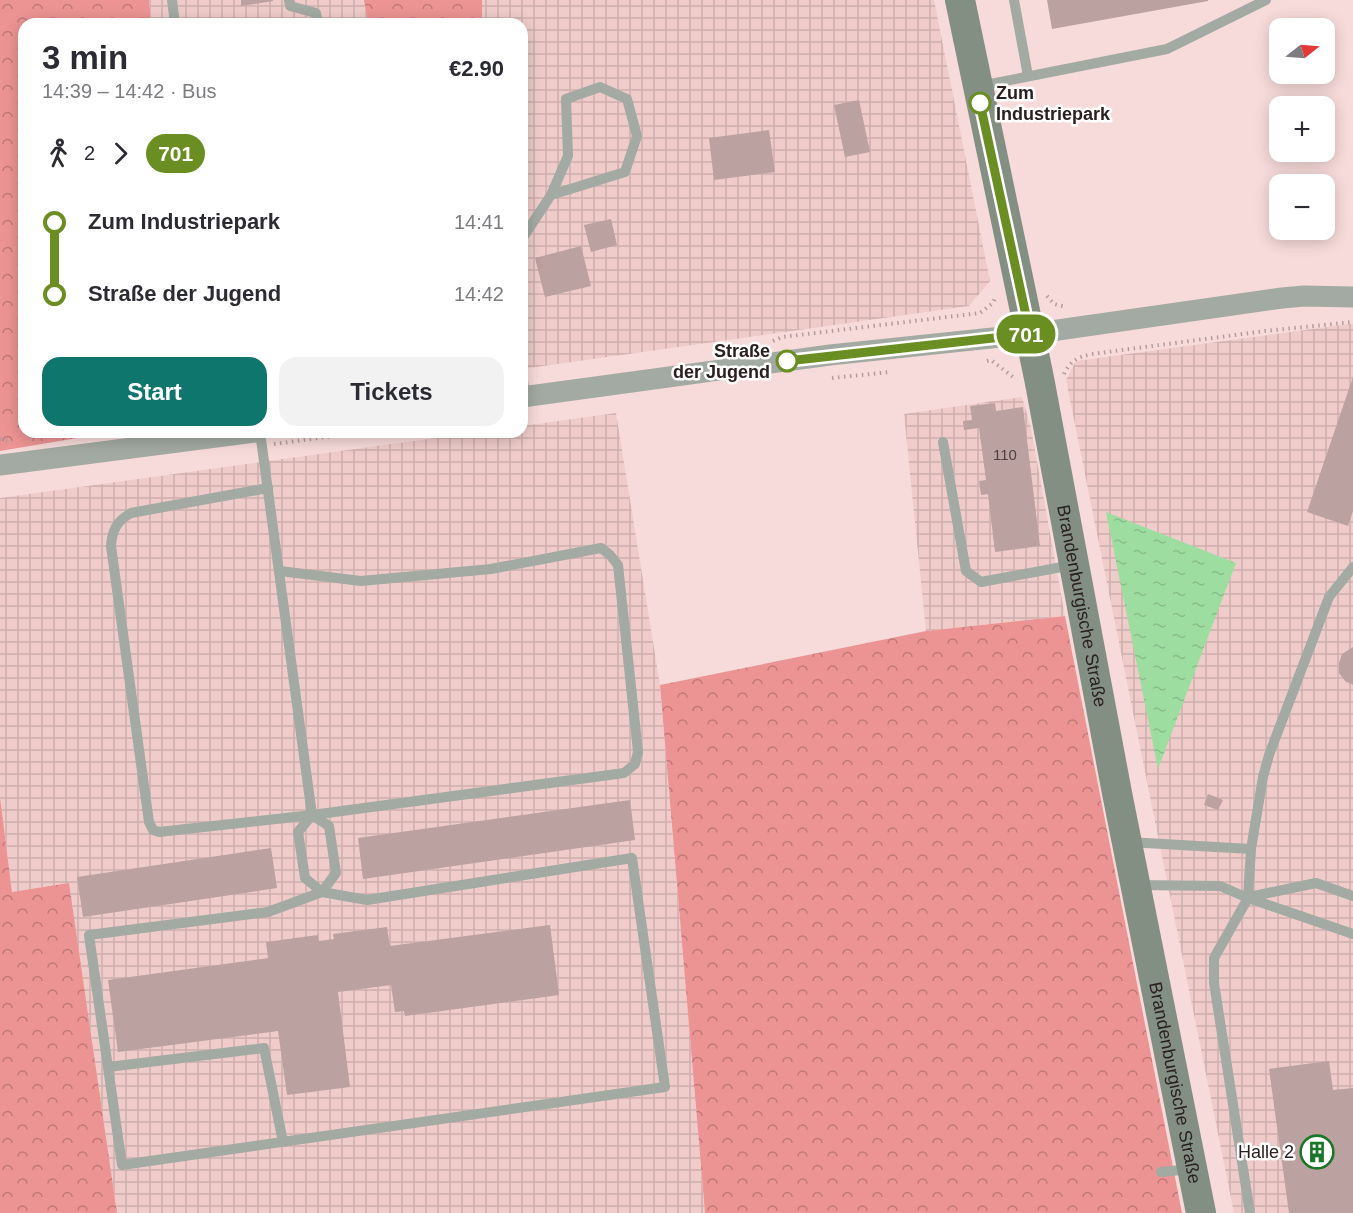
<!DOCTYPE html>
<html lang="en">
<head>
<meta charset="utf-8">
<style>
	body { margin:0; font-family:Arial,sans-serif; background:#f2f2f3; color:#2b2b33; height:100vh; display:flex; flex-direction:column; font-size:22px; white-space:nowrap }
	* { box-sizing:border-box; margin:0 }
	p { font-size:20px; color:#7c7c81 }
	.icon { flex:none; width:33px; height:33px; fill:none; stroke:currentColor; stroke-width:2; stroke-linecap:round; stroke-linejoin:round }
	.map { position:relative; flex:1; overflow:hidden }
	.sheet { position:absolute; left:18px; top:18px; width:510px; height:420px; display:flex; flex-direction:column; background:#fff; border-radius:18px; box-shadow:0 3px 15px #0003 }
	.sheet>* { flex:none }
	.badge { padding:0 12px; border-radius:20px; font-size:21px; line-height:39px }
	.needle { width:39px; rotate:73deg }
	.buttons { position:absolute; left:1269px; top:18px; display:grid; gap:12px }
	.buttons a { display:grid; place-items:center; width:66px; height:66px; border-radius:12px; background:#fff; box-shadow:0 3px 15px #0003; font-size:30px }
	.map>.badge { position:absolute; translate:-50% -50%; box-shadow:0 0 0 3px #fff }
	.legs { display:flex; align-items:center; gap:9px; height:66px; padding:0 24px; font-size:20px }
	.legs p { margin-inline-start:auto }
	.headline { display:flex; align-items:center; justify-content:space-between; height:102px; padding:0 24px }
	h1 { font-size:33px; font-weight:700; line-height:45px }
	.cta { display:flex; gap:12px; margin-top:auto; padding:12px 24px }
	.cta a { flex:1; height:69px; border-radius:18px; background:#0f766e; color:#fff; font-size:24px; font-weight:700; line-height:69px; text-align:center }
	.cta a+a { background:#f2f2f3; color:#2b2b33 }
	ul { padding:0 24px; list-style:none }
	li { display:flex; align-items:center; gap:21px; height:72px; font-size:22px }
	li i { display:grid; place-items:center; width:9px; height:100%; margin:0 8px; background:currentColor }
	li i::after { content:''; width:15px; height:15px; margin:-8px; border:4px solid; border-radius:50%; background:#fff }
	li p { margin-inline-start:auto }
	li:first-child i { background:linear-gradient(#0000 50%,currentColor 0) }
	li:last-child i { background:linear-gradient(currentColor 50%,#0000 0) }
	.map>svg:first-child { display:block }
</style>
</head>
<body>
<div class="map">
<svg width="1353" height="1213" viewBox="0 0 1353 1213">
	<defs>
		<pattern id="industrial-grid" width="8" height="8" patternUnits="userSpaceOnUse" patternTransform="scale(1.5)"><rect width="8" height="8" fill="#efccca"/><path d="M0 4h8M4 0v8" fill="none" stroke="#cdafad"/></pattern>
		<pattern id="forest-crowns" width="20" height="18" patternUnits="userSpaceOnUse" patternTransform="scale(1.5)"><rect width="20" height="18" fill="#ec9493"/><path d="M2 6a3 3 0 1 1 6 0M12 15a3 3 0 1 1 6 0" fill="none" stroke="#bf7877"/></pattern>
		<pattern id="water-ripples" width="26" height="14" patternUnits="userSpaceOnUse" patternTransform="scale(1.5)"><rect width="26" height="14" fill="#9edda0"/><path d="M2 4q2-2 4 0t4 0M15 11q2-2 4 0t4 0" fill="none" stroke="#88bd89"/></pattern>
	</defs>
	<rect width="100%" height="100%" fill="#f7dbda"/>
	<g fill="url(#industrial-grid)">
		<path d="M149,0H364L368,24H119L151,20Z"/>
		<path d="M482,0H934L990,281L969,306L522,369V24H482Z"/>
		<path d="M1349,324H1353V1213H1234L1066,380L1076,361Z"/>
		<path d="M1022,397L1031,428L1065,616L926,631L904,414Z"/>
		<path d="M616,413L660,685L705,1213H117L69,884L12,892L0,797V498L479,432H522V426Z"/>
	</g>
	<g fill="url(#forest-crowns)">
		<path d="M0,0H149L151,20L119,24H24V432H113L0,451Z"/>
		<path d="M364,0H482V24H368Z"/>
		<path d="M1065,616L1182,1213H705L660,685L926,631Z"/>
		<path d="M0,797L12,892L69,883L117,1213H0Z"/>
	</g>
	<path fill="url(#water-ripples)" d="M1106,512L1236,563L1158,769Z"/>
	<g fill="#bba1a0">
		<path d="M241,0H273V1L241,6Z"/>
		<path d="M1047,0H1208V1L1052,29Z"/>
		<path d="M859,100L870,152L845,157L834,105Z"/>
		<path d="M769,130L775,172L714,180L709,138Z"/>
		<path d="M611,219L617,245L591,252L584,225Z"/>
		<path d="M581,246L591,286L545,297L535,258Z"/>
		<path d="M1353,377V511L1348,526L1307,512Z"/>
		<path d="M995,403L996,411L1023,407L1040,546L995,552L988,494L981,495L979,481L986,480L979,428L964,430L963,421L972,420L970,406Z"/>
		<path d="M1353,647V685L1345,681L1339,673V663L1342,654Z"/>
		<path d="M1208,794L1223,800L1218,810L1204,805Z"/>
		<path d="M630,800L635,840L363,879L358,838Z"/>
		<path d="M271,848L277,888L83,917L77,877Z"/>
		<path d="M550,925L559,995L405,1016L404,1011L395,1012L391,985L338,992L350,1087L287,1095L278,1031L118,1052L108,980L268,958L266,942L318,935L319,941L334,939L333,934L387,927L390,946Z"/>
		<path d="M1329,1061L1333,1090L1353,1088V1213H1289L1269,1069Z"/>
	</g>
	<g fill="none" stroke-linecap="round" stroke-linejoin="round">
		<g stroke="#b39d9c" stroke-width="4" stroke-dasharray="1.5 4.5" stroke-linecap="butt">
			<path d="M1047,296L1054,304L1066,307"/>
			<path d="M773,341L782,337L980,313L993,303L996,296"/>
			<path d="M987,361L991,360L1013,377"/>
			<path d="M1064,374C1070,361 1078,357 1092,354L1265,331L1353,322"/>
			<path d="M832,378L890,372"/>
			<path d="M0,439L12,442"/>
			<path d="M274,444L363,432"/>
		</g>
		<g stroke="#a3aaa3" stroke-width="10">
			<path d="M172,0L175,24"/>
			<path d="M289,0L290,6L316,13L318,24"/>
			<path d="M1014,0L1028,76"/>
			<path d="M980,86L1167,49L1266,0"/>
			<path d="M522,239L551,195L568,156L566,99L600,87L627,99L637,136L625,172L551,195"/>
			<path d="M522,373L525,396"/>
			<path d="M260,432L312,815L298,832L305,878L322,892L336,873L329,826L312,815"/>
			<path d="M943,442L966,571L981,582L1073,565"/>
			<path d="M268,488L131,513C117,521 112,530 111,546L149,822L153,830L159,832L312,815L624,773L635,764L638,752L618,565L610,555L601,548L491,569L361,581L280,571"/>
			<path d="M1128,842L1251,849"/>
			<path d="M632,858L665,1087L122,1165L89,935L268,912L322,892L367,900Z"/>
			<path d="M1137,885L1220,886L1248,898L1353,934"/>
			<path d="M1249,897L1316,883L1353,896"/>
			<path d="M108,1067L264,1048L283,1142"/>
			<path d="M1161,1172L1191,1169"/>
			<path d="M1250,1213L1214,983V958L1248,898L1251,849L1263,777L1269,755L1329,597L1353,567"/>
		</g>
		<g stroke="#a3aaa3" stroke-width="21">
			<path d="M522,397L830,355L1030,334L1282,298L1304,296L1353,297"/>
			<path d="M0,465L256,432"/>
		</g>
		<path stroke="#838f83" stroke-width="30" id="s1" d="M960,0L1039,378L1117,793L1201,1213"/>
	</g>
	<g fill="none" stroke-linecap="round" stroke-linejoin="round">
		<g stroke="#fff" stroke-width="14">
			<path id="line-1" d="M787,361L1030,334L980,103"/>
		</g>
		<use href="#line-1" stroke="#6b8e23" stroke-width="9"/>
	</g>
	<defs>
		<g id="building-ring" transform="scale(1.725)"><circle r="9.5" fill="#fff" stroke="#197727" stroke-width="1.5"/><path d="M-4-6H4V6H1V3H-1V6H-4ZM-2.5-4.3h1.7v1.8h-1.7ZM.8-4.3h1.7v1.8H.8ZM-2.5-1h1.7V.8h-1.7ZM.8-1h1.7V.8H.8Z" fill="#197727"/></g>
	</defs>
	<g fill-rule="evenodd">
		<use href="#building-ring" x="1317" y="1152"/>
	</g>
	<g fill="#fff" stroke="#6b8e23" stroke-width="3">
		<circle cx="980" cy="103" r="10"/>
		<circle cx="787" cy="361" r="10"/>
	</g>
	<g text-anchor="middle" stroke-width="5" stroke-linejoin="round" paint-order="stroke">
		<g font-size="15" fill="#4e403f">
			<text x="1005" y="460">110</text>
		</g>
		<g font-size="18" font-weight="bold" fill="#2a201f" stroke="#fff" text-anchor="start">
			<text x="996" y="99">Zum<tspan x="996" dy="21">Industriepark</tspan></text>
			<text x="770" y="357" text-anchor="end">Straße<tspan x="770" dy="21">der Jugend</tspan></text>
		</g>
		<g font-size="18" fill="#2a201f" stroke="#fff">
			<text dy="6" stroke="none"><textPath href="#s1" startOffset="618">Brandenburgische Straße</textPath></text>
			<text dy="6" stroke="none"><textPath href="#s1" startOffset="1104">Brandenburgische Straße</textPath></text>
		</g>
		<g font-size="18" fill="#2a201f" stroke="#fff" text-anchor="end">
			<text x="1294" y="1158">Halle 2</text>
		</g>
	</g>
</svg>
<div class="buttons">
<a><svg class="needle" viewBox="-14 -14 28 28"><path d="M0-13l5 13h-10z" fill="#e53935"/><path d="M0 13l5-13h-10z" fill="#7c7c81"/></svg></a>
<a>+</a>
<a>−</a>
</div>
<b class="badge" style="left:1026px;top:334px;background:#6b8e23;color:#fff">701</b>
<section class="sheet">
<div class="headline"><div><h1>3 min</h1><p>14:39 – 14:42 · Bus</p></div><b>€2.90</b></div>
<div class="legs"><svg class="icon" aria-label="walk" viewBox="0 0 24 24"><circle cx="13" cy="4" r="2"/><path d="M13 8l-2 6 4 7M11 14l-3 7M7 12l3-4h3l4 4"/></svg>2<svg class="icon" aria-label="forward" viewBox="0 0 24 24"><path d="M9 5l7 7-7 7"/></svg><b class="badge" style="background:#6b8e23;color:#fff">701</b></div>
<ul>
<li><i style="color:#6b8e23"></i><b>Zum Industriepark</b><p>14:41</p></li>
<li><i style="color:#6b8e23"></i><b>Straße der Jugend</b><p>14:42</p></li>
</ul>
<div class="cta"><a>Start</a><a>Tickets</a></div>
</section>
</div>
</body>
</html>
